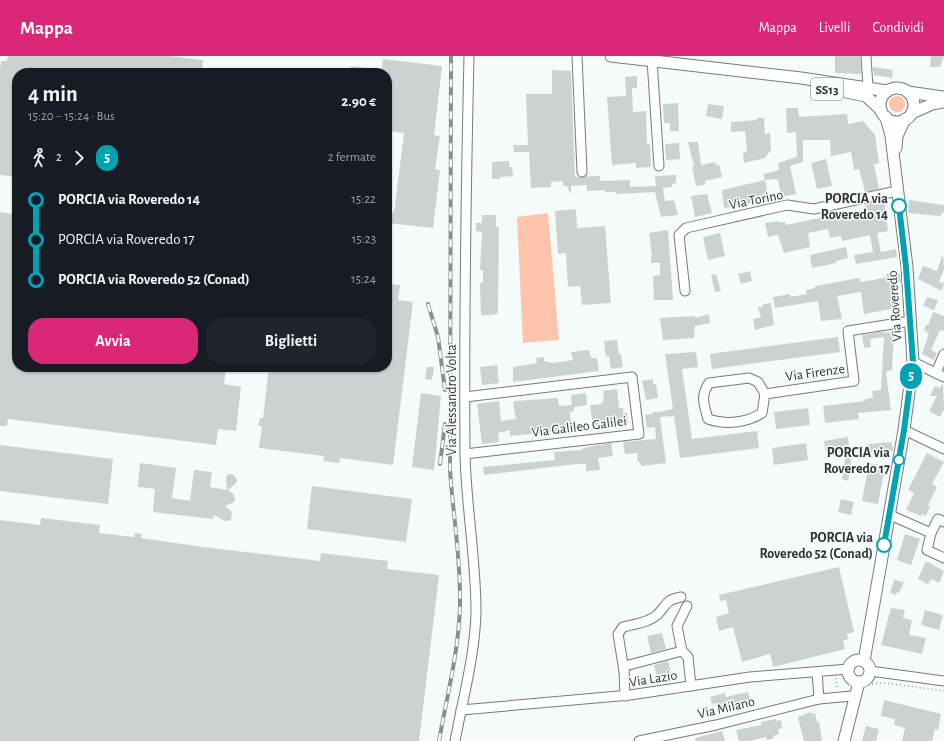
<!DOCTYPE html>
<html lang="it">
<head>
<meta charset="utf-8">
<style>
	body { margin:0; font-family:"Alegreya Sans",sans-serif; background:#20242c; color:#f1f3f6; height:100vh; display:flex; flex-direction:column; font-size:15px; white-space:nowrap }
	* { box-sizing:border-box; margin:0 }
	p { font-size:13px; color:#9ea1a6 }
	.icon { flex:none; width:22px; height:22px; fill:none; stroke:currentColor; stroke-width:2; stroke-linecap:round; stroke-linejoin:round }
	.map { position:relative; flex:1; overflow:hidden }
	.side { position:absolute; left:12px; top:12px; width:380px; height:304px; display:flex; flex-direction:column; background:#171b24; border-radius:16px; box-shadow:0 1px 3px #0004 }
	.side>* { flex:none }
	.badge { padding:0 8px; border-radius:13px; font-size:14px; line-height:26px }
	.map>.badge { position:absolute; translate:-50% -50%; box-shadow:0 0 0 2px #fff }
	.legs { display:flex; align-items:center; gap:6px; height:44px; padding:0 16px; font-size:13px }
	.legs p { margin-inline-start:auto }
	.head { display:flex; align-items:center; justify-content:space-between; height:68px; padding:0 16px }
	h1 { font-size:22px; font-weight:700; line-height:30px }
	.action { display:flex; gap:8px; margin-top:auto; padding:8px 16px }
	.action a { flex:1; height:46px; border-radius:16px; background:#db2777; color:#fff; font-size:16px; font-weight:700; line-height:46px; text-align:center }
	.action a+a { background:#20242c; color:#f1f3f6 }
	ul { padding:0 16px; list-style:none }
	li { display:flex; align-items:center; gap:14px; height:40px; font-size:15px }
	li i { display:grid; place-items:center; width:6px; height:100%; margin:0 5px; background:currentColor }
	li i::after { content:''; width:10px; height:10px; margin:-5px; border:3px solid; border-radius:50%; background:#171b24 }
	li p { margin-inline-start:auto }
	li:first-child i { background:linear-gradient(#0000 50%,currentColor 0) }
	li:last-child i { background:linear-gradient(currentColor 50%,#0000 0) }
	header { display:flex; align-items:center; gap:24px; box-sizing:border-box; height:56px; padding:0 20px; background:#db2777; color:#fff }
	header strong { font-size:19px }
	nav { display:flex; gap:22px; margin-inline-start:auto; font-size:14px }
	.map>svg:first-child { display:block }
</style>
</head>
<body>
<header>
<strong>Mappa</strong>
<nav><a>Mappa</a><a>Livelli</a><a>Condividi</a></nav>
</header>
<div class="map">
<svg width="944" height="685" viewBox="0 0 944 685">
	<rect width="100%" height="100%" fill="#f5fafb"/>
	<g fill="#fec4ab">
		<circle cx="897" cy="48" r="8"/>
		<path d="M548,157L559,284L523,287L517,161Z"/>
	</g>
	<g fill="#ccd2d2">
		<path d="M8,0H169L203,4L202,17H17V121L0,119V14L1,5H7Z"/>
		<path d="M835,0H860L861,18L835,17Z"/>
		<path d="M931,0H944L940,11H930Z"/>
		<path d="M383,3L442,10L434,79L440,80L435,113L440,114L433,172L387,167V156L394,157L404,77L387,75V17H381Z"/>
		<path d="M351,10L379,13V17H350Z"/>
		<path d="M873,11L893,14L892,22L874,19Z"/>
		<path d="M552,14L571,15L575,121L600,120V125L630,124V131L656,130L655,120L676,119V127L672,128V131L663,132L665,145L674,144L678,159L661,161L655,136L616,138V136H605V134L587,135V129L571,130V139L567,130H563V125L551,126V131L531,132L529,96H514L513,89H528L526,38H552Z"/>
		<path d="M637,20V32H632L633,56L646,55L647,88H650L651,111L636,112V107L612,109L607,41L626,40L625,21Z"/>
		<path d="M678,47L679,75H670V67H664L663,48Z"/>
		<path d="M708,48L724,50L722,63L706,60Z"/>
		<path d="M786,52H798L799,61L847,58L848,68L863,65L875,79L879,107L874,108L879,133L865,136L859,113L854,114L851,96L831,100L830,84H803V106L790,110L796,138L781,141L778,123L765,124L763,118L779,114L778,107L797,101L796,76L787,77Z"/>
		<path d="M757,62H764L765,78L770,77L771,94L765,102L744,107L743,97L747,96L745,75L731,76V66L757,64Z"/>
		<path d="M688,86H698L701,109L715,106L716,109L719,108L722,121L705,125V129L696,130L692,111H694Z"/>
		<path d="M679,87L680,103L666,104L665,88Z"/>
		<path d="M826,103L832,130L817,133L811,107Z"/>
		<path d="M509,105V111H512L513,120L500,121V123H492V106Z"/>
		<path d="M765,124L769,144L724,152L722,134Z"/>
		<path d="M707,138L712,157L695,161L691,140Z"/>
		<path d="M884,144L888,175L877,177L881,196L896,193L897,201L856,208L854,199L873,196L870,179L842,185L841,180L830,182L828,173L808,177L810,191L784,197L778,179L768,181L765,167L778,165V166H785L786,169L847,156L848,164L868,161L865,148Z"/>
		<path d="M909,144L944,149V155L940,160L908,157Z"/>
		<path d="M576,153L577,172L605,170L611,247L582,249L580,230L568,231L566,197L558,198L555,155Z"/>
		<path d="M0,156L17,159V311H226L224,328L241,331L236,375L218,373L216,389L8,363L7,370H0Z"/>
		<path d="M482,159H496V171H499L498,257L493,259H481L480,227H483V214H480L482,176L476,175V167H482Z"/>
		<path d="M668,174L673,244H654L653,220L660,219V207H651V200H652L649,177Z"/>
		<path d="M720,177L725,200L708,204L703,181Z"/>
		<path d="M846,191L848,202L836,205V207L812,212L810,199Z"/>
		<path d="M943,198L944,213L939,226L944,227L942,235L918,223L923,210L937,215Z"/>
		<path d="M750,215L752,225L741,228L738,218Z"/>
		<path d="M895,216L896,219L900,218L901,226L892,228L896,252L864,258L861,236L837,240L842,263L821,265L818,245L775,252L773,241L790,238V241L807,238L806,234L815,232V230L859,222L860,226L874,224L887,221L886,218Z"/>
		<path d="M716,218L721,235L715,236L711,219Z"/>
		<path d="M387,228L400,229L398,244L413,246L393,409L340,402L339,407L323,405L324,400L259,392L262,370H258L260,362H263L269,311H387Z"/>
		<path d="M927,241L938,244L934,254L923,250Z"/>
		<path d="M771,247L774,269L755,274L753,263L761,261L758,251H763V248Z"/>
		<path d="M933,256L944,260V275L940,274L931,294L937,297L934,304L922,298L929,277L924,274L926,269H928Z"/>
		<path d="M709,258L710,267L695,270L694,282L663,284L660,262L695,260V262Z"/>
		<path d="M880,276L894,277L892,314L886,316L891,354L858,357L859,363L825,367L823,350L865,345V343L873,342L872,335L881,334L884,281L870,283L871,291L864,292L862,279Z"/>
		<path d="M838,281L840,296L712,313L710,298Z"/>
		<path d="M617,284L619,298H621L623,311L611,313L609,300L606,301L604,285Z"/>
		<path d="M589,294L591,302H597L599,315L513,326V311L537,307L536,302L544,301V305L552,307L573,304L571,296Z"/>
		<path d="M696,296L698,311L682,313L692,383L757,375L759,392L680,402L674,360L660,361L666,407L641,410L640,406H638L637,397L625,398L623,386L656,383L655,371L647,372L645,359L653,358L652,356H659L673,353L665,298Z"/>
		<path d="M497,309L499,327L482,329L480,311Z"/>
		<path d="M427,311H434L432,324L425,323Z"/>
		<path d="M653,323V328H656L658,342L646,344L642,325Z"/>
		<path d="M943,327L944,353L940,361L929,355L937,340H930L935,330L940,332Z"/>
		<path d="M617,333L619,352H623V357H627L628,367L593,370L590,349L602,348L601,346L604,345L603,335Z"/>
		<path d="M421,337L441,340L434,414L412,411Z"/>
		<path d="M586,337L587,349L574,351V355L570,356L572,374L510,380V374L498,377L499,386L482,388L477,348L499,345L501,365L516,363L513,347L515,345L558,342L559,350L572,349L571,339Z"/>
		<path d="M808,352L810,369L776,373L774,356Z"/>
		<path d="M848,381L851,408L848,425L842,423L846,398L840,399L839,395L826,397L824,385Z"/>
		<path d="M892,386L893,395L869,396V388Z"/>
		<path d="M611,387L613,400L598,402L600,414L586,415V408H576L484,419L483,411L555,404L554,396L583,394V392Z"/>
		<path d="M806,387L808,404L774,409L772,392Z"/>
		<path d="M0,389L113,403L108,448L0,435Z"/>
		<path d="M927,397L944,406L932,428L937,431L928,449L930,450L926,460L922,458L921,460L906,454L914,437L908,434Z"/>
		<path d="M140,407L176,412L172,442L190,445L194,414L212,416L210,431L227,434L226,420L229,418L234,419L237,424L236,427L228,434L234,439L235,443L234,446L225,450L232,456L231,464L225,465L214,459L213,463L153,456L155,433L138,431Z"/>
		<path d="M869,407L885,410L878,448L862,445Z"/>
		<path d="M312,430L412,443L406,486L307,473Z"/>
		<path d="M841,443L854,446L851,459L838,456Z"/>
		<path d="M41,462L100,469L99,477L134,481L135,477L142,478L141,482L203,491L320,505L321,497L388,505L387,513L439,519L419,685H0V464L40,469Z"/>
		<path d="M905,478L920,483L911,509L897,504Z"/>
		<path d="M926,505L944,515L939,527L931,523L929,527L927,528L918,523Z"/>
		<path d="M839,511L854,576L847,578L848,583L843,585L845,593L773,611L770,598L742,606L733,571L719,575L716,561L729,557L726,544L720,545L719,539Z"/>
		<path d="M894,524L904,526L899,537L897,536L896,539L890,537Z"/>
		<path d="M891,552L905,554L903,562L912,564L909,579L926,582L922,598L881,589Z"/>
		<path d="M925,554L943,559L939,574L921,569Z"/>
		<path d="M662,577L666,593L651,597L647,580Z"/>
		<path d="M668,605L671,618L657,621L654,609Z"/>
		<path d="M748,636L751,649L737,652L736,649L718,655L716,647L712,648L710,641L725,637L726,641Z"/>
		<path d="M884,644L941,658L938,674L935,673L932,685H902L905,672L894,669L895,663L881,660Z"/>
		<path d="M811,656V658L815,657L817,666L819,665L822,685H804L803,682L798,661Z"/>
		<path d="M776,663V665L781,664L782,672L778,673L779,678L773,680L774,682L767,684L766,681L749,685H739L736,674L761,669V666Z"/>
		<path d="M866,670L879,673L876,685H862Z"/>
		<path d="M722,675L725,685H696L695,682Z"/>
	</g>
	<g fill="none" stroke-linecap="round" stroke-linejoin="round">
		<g stroke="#757a7b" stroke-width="11">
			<g id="minor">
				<path d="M577,0L582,116"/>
				<path d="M866,0L868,32"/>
				<path d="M652,4L659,110"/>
				<path d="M685,235L679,179L686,172L787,149L814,153L897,135"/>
				<path d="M913,306L944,321"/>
				<path d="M936,317L944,298"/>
				<path d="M765,338L762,357C747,367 725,369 708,363C704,349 700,340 709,327L749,322L758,326L765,338L854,325L848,275L911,265"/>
				<path d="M465,341L632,321L639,378L465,398"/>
				<path d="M904,374L944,393"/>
				<path d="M890,459L931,477"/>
				<path d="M944,466L938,463L931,477L927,494L944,502"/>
				<path d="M682,595L677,570L687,550"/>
				<path d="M624,615L618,578L623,571C633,568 648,567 657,559C667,549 665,544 681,541"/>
				<path d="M870,615L944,625"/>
				<path d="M817,616L819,643L852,640"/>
				<path d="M625,640L624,615L625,610L682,595L688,601L691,630"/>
				<path d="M461,654L630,639L750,621L849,613"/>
				<path d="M455,685C463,642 475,599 476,556C476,502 466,450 465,397C464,265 466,132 469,0"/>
				<path d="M639,685L716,669L819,643"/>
			</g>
		</g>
		<g stroke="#757a7b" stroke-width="13">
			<g id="major">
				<path d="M611,0L801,22L887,35"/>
				<circle cx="897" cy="49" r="17"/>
				<path d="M846,36L866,40L881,54"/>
				<path d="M908,36L944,41"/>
				<path d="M912,57L932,48L944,46"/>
				<path d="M896,92L897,80L905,63"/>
				<circle cx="859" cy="615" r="11"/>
				<path d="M864,605L904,374L913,306L907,211L891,80L886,61"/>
				<path d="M844,685L859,626"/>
			</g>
		</g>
		<g stroke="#959999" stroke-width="1.5" stroke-dasharray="1 3" stroke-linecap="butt">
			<path d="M891,26L905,27"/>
			<path d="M836,622L837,632"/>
			<path d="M868,628L886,627L944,635"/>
		</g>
		<use href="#minor" stroke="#fff" stroke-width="9"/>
		<use href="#major" stroke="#fff" stroke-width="11"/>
		<g stroke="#8a8e8e" stroke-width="4">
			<g id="rail">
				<path d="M428,248L438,281L445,334"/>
				<path d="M440,408L445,368"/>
				<path d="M439,685C447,640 459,594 460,549C461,503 453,459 450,414L451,0"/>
			</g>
		</g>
		<use href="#rail" stroke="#f5fafb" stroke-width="2.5" stroke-dasharray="8" stroke-linecap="butt"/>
	</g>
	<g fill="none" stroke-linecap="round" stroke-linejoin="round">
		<g stroke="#fff" stroke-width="9">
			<path id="line-1" d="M884,489L904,374L913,306L906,211L899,150"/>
		</g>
		<use href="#line-1" stroke="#00a3b4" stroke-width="6"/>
	</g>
	<g fill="#fff" stroke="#00a3b4" stroke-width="2">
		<circle cx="899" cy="150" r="7"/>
		<circle cx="899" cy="404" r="5"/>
		<circle cx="884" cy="489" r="7"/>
	</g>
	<g text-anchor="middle" stroke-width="3" stroke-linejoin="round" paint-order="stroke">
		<rect fill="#f5fafb" stroke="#6d7070" stroke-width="1" x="811" y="22" width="32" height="22" rx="3"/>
		<g font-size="13" font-weight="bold" fill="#333535">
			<text x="827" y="38">SS13</text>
		</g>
		<g font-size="14" font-weight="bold" fill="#333535" stroke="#f5fafb" text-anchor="end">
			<text x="888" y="147">PORCIA via<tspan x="888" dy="16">Roveredo 14</tspan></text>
			<text x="890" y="401">PORCIA via<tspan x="890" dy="16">Roveredo 17</tspan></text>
			<text x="873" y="486">PORCIA via<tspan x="873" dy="16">Roveredo 52 (Conad)</tspan></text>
		</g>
		<g font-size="14" fill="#333535" stroke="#f5fafb">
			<text transform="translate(756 143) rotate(-11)" y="5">Via Torino</text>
			<text transform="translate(894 250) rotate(-94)" y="5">Via Roveredo</text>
			<text transform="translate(815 316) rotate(-8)" y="5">Via Firenze</text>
			<text transform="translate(451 344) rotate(-90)" y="5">Via Alessandro Volta</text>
			<text transform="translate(579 370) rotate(-7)" y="5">Via Galileo Galilei</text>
			<text transform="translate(653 622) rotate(-9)" y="5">Via Lazio</text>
			<text transform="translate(726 651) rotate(-13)" y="5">Via Milano</text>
		</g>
	</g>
</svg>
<b class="badge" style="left:911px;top:320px;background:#00a3b4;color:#fff">5</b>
<section class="side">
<div class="head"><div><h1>4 min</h1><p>15:20 – 15:24 · Bus</p></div><b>2.90 €</b></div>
<div class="legs"><svg class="icon" aria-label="walk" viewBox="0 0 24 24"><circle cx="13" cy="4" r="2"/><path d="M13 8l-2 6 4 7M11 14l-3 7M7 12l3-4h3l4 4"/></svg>2<svg class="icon" aria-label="forward" viewBox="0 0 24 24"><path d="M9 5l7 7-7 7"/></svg><b class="badge" style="background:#00a3b4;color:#fff">5</b><p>2 fermate</p></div>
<ul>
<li><i style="color:#00a3b4"></i><b>PORCIA via Roveredo 14</b><p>15:22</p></li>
<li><i style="color:#00a3b4"></i><span>PORCIA via Roveredo 17</span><p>15:23</p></li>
<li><i style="color:#00a3b4"></i><b>PORCIA via Roveredo 52 (Conad)</b><p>15:24</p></li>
</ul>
<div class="action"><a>Avvia</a><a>Biglietti</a></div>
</section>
</div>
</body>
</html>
